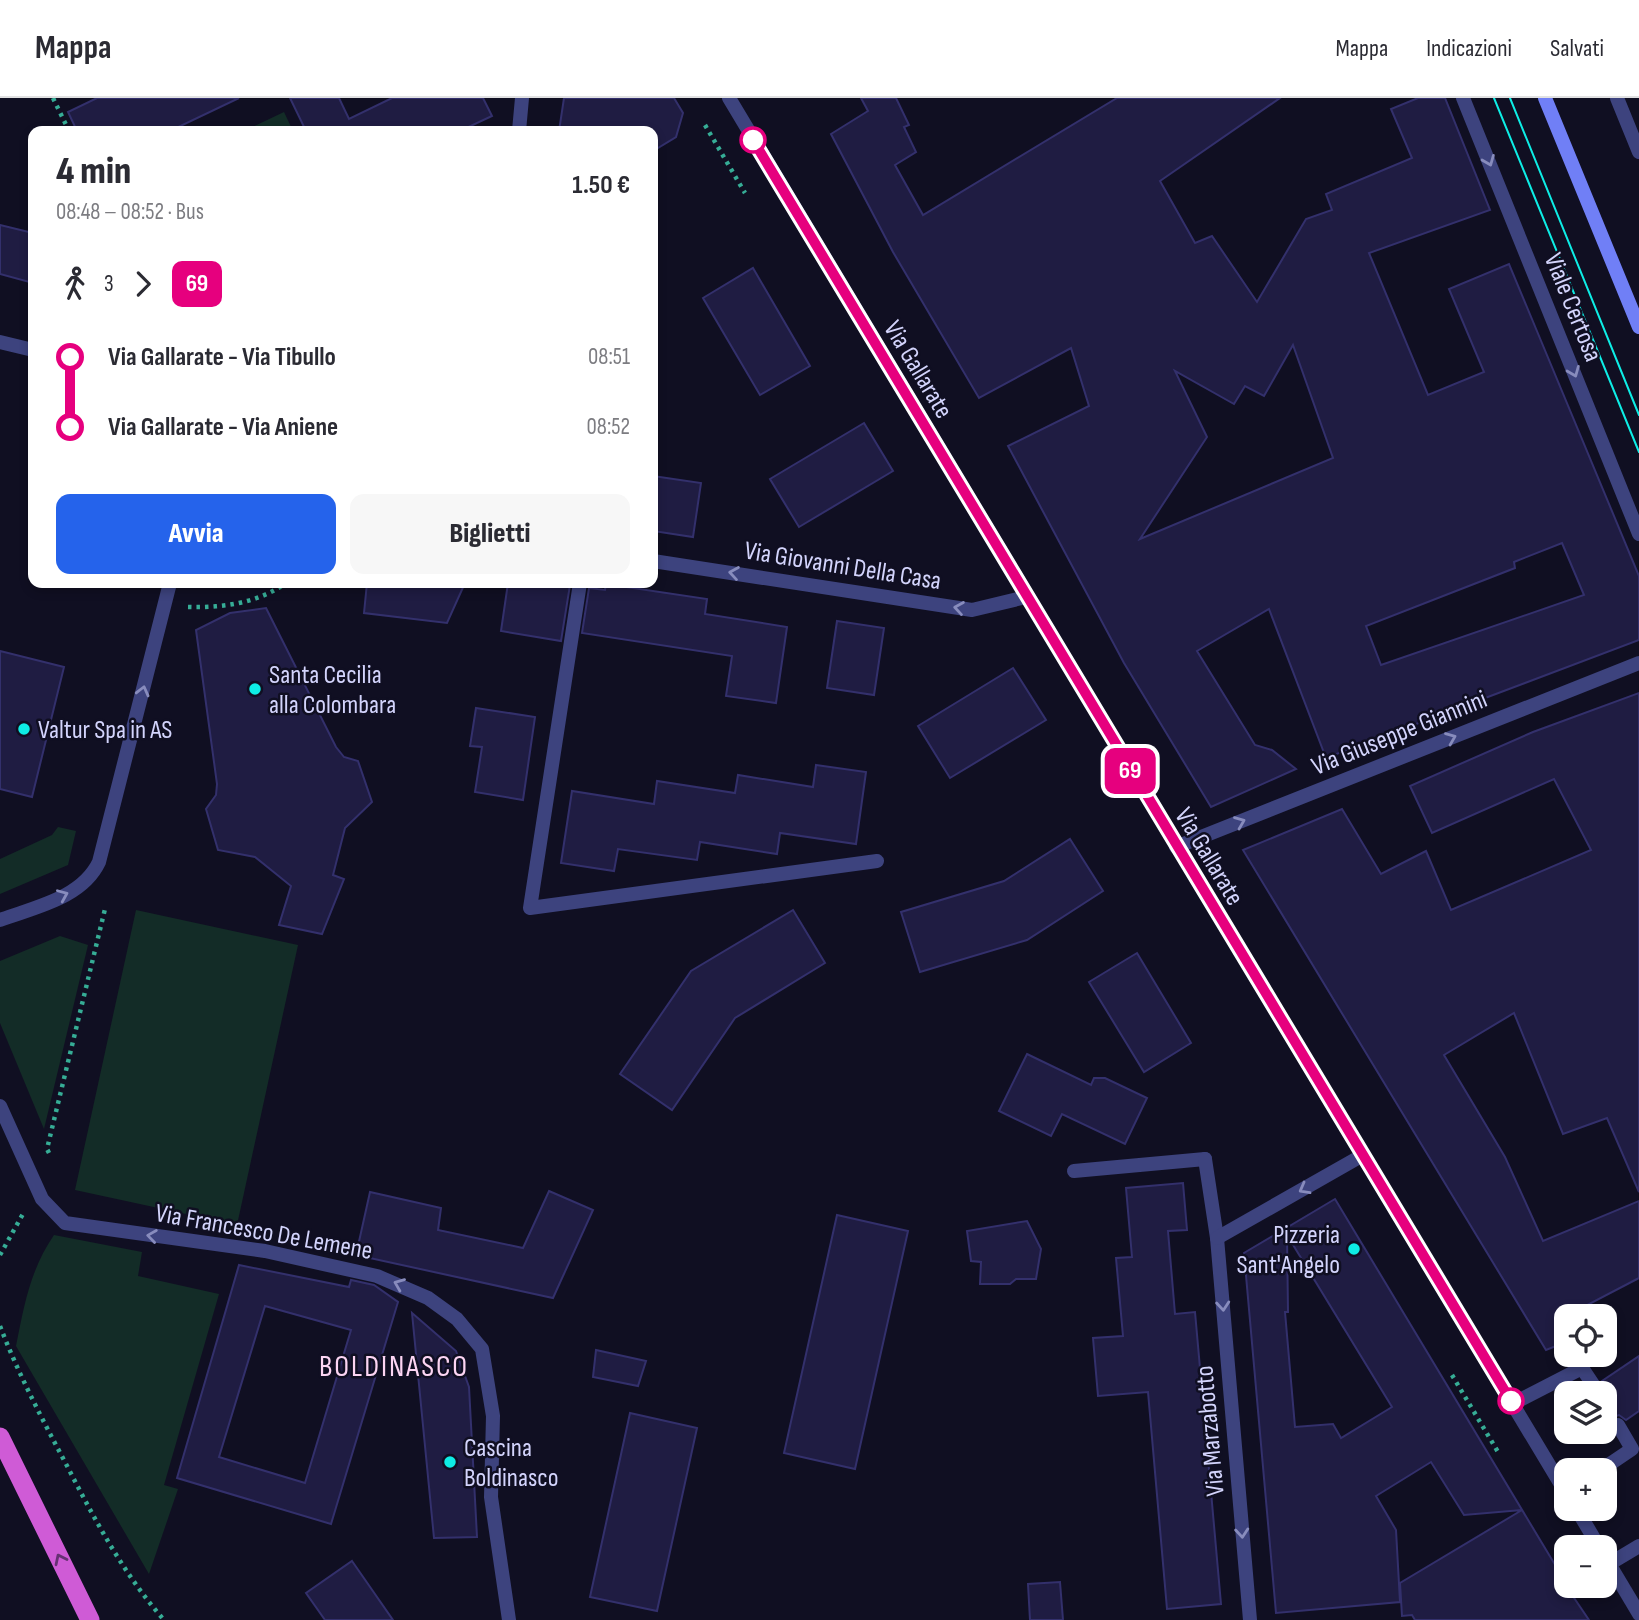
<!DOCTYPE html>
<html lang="it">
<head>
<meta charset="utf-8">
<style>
	body { margin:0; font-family:"Sofia Sans Condensed",sans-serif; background:#f7f7f7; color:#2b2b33; height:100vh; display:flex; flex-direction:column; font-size:26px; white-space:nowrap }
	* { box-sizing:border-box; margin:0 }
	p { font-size:23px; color:#7c7c81 }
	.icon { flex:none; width:38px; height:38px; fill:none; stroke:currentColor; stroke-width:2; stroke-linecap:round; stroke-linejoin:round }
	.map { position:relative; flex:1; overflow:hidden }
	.side { position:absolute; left:28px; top:28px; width:630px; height:462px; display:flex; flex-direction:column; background:#fff; border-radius:14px; box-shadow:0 4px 10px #0003 }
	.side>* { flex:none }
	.badge { padding:0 14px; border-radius:10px; font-size:24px; line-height:46px }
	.tools { position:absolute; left:1554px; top:1206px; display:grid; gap:14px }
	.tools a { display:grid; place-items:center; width:63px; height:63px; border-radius:14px; background:#fff; box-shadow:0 4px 10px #0003; font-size:35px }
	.map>.badge { position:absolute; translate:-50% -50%; box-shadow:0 0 0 4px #fff }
	.legs { display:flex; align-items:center; gap:10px; height:77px; padding:0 28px; font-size:23px }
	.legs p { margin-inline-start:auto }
	.summary { display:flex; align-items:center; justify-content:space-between; height:119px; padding:0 28px }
	h1 { font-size:38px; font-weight:800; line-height:52px }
	.action { display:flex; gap:14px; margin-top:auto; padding:14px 28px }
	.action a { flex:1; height:80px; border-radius:14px; background:#2563eb; color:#fff; font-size:28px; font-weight:800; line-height:80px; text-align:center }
	.action a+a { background:#f7f7f7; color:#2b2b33 }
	ul { padding:0 28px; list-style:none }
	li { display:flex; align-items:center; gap:24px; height:70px; font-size:26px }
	li i { display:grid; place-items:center; width:10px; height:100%; margin:0 9px; background:currentColor }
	li i::after { content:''; width:18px; height:18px; margin:-9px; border:5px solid; border-radius:50%; background:#fff }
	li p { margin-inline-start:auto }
	li:first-child i { background:linear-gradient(#0000 50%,currentColor 0) }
	li:last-child i { background:linear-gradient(currentColor 50%,#0000 0) }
	header { display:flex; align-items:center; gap:42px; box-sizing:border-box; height:98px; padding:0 35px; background:#fff; border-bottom:2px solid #e1e1e2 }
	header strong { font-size:33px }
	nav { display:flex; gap:38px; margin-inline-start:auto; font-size:24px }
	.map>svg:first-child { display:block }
</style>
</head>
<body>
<header>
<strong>Mappa</strong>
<nav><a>Mappa</a><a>Indicazioni</a><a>Salvati</a></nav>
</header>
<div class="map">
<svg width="1639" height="1522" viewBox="0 0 1639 1522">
	<rect width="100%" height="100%" fill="#100f22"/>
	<g fill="#132c27">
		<path d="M284,14L293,33H244Z"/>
		<path d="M58,729L76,733L68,767L0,796V761L52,737Z"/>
		<path d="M136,812L298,847L237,1127L75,1092Z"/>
		<path d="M60,838L88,847L44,1031L0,925V863Z"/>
		<path d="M54,1137L142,1154L138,1178L219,1196L164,1387L178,1391L149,1476L16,1248C24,1208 30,1172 54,1137Z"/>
	</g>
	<g fill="#1f1c42" stroke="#33306c" stroke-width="2" fill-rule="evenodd">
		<path d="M97,0H239L170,33H77L68,14Z"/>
		<path d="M290,0H339L349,21L392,0H483L492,18L460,33H306Z"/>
		<path d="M564,0H674L683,15L676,39L653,53V33H559Z"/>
		<path d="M861,0H896L909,27L904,29L916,54L895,67L923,117L1117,0H1280L1160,83L1195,145L1212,138L1257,204L1306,121L1332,112L1326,96L1412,60L1391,11L1418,0H1445L1490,112L1369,155L1428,297L1484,274L1449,191L1509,166L1639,478V542L1326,660L1269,511L1197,553L1255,647L1272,652L1296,671L1211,709L1124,565L1008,348L1089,308L1071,250L979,300L893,154L831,36L868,13ZM1293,247L1333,360L1140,441L1207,339L1175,273L1234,306L1245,288L1264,298ZM1562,445L1584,497L1381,567L1366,528L1515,470L1514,464Z"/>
		<path d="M0,127L33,135V185L0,176Z"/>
		<path d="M753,170L810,268L760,297L703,200Z"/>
		<path d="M864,325L893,373L799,429L770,381Z"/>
		<path d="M653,378L701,385L693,439L653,433Z"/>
		<path d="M367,485H465L447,525L364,515Z"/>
		<path d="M508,485L570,487L561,543L501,533Z"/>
		<path d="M606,486L707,501L705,516L787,529L776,605L726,598L732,558L582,535L589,490L605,492Z"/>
		<path d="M266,510L336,649L344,659L358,663L372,704L345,730L333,777L344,781L322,836L279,827L291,788L255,759L218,752L206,711L216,697L217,686L196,532L230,515Z"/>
		<path d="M837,523L884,530L874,597L827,590Z"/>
		<path d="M0,553L64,569L32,699L0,691Z"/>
		<path d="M1013,570L1046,622L950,680L918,628Z"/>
		<path d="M1639,595V1094L1607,1020L1563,1036L1514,915L1444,957L1505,1059L1543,1143L1639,1103V1180L1566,1218V1244L1546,1252L1243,752L1342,711L1381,776L1426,753L1451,812L1591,752L1554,681L1432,735L1410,688L1533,634Z"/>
		<path d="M476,610L535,619L523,702L475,694L482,649L470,648Z"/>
		<path d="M816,667L866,674L856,746L780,735L777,756L700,744L697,762L618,751L614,773L561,765L572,693L654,706L657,683L735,695L738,677L813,689Z"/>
		<path d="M1070,741L1103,793L1027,842L920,874L901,814L1004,783Z"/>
		<path d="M793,812L825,865L735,920L672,1012L620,976L691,873Z"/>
		<path d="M1137,855L1191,945L1144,974L1089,884Z"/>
		<path d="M1027,956L1091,987L1094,980H1105L1147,1000L1125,1046L1062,1016L1051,1038L999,1013Z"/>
		<path d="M1183,1085L1187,1132L1168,1133L1175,1216L1195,1214L1221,1506L1167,1511L1148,1294L1098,1298L1093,1240L1123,1238L1116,1160L1132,1159L1126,1090Z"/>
		<path d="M549,1093L593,1112L553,1200L356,1157L370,1094L441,1110L438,1132L523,1150Z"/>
		<path d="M1335,1101L1566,1485V1488L1589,1522H1415L1412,1517L1402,1518L1400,1485L1522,1412L1464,1417L1431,1364L1376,1398L1396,1432L1400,1504L1276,1515L1244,1155ZM1287,1137L1392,1309L1341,1340L1333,1326L1295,1329L1285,1214H1288Z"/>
		<path d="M837,1117L908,1133L855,1371L784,1355Z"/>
		<path d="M1027,1123L1041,1151L1036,1181H1016L1010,1186H980L981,1164L971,1163L967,1133Z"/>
		<path d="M239,1167L349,1189L351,1182L374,1187L398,1204L331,1426L177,1380ZM265,1208L351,1232L305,1385L219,1359Z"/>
		<path d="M412,1215L456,1253L469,1289L477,1439L434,1440Z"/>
		<path d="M596,1252L646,1263L638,1288L593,1279Z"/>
		<path d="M1639,1258V1313L1626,1322L1619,1317L1613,1319L1608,1326L1610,1332L1601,1338L1598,1334H1605L1602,1283Z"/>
		<path d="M630,1315L697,1330L657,1513L590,1499Z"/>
		<path d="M352,1463L393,1522H325L306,1495Z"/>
		<path d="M1060,1484L1063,1522H1030L1028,1486Z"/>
	</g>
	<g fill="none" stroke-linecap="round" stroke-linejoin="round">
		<g stroke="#36ad96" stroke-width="4.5" stroke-dasharray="3.5 5" stroke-linecap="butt">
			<path d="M53,0L69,33"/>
			<path d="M705,27L745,95"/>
			<path d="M188,509C222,510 258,505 286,485"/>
			<path d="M49,1055L47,1051L105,811"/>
			<path d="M0,1157L24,1114"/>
			<path d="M0,1228C18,1275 41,1319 65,1364C94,1420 122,1474 164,1522"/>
			<path d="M1452,1277L1498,1354"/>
		</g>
		<g stroke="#3d437e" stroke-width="14">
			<path d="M580,485L530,810L877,763"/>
			<path d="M1074,1073L1205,1061"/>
			<path d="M1512,1306L1582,1270L1594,1288"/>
			<path d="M1601,1372L1632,1351L1618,1327"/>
		</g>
		<g stroke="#3d437e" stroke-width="14">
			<path d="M1463,0L1639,436"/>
			<path d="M1617,0L1639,54"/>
			<path d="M519,33L522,0"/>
			<path d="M0,244L33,252"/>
			<path d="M653,463L972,512L1026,499"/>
			<path d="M1176,749L1639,565"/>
			<path d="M0,822C35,809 82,800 99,764L170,485"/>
			<path d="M0,1008L42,1101L65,1125L265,1153L377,1178L428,1200L457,1221L482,1251L493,1318L491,1399L509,1522"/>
			<path d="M1205,1061L1217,1140L1250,1522"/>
			<path d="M1217,1140L1363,1057"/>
			<path d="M1609,1466L1639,1448"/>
		</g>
		<g stroke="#3d437e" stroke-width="14">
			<path d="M729,0L1566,1395"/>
			<path d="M1576,1410L1599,1449"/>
			<path d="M1605,1459L1639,1516"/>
		</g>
		<path stroke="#707ff6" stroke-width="14" d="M1545,0L1639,229"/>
		<path stroke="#cf5bd6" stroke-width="19" d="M0,1339L90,1522"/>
		<g stroke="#0eede5" stroke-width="2">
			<path d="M1494,0L1639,354"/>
			<path d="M1510,0L1639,317"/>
		</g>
	</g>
	<defs><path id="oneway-chevron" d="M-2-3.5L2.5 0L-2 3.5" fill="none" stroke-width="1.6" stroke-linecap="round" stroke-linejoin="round" transform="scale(1.75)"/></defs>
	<g stroke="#888cbd">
		<use href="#oneway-chevron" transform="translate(1489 63) rotate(68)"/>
		<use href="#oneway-chevron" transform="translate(1574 274) rotate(68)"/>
		<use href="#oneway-chevron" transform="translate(734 475) rotate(-171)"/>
		<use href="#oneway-chevron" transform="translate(959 510) rotate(-171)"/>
		<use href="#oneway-chevron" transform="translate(143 593) rotate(-76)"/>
		<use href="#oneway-chevron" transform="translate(1451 640) rotate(-22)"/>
		<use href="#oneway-chevron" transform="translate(1240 724) rotate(-22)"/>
		<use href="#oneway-chevron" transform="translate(63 797) rotate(-23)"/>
		<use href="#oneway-chevron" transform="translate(1304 1091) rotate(151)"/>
		<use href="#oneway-chevron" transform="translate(152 1138) rotate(-172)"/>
		<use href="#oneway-chevron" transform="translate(399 1186) rotate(-158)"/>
		<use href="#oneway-chevron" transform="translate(1223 1208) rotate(85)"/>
		<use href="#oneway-chevron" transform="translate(1242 1435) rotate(85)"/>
	</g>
	<use stroke="#663173" href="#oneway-chevron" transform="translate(60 1461) rotate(-116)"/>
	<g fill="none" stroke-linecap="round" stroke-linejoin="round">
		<g stroke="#fff" stroke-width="16">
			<path id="line-1" d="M753,42L1511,1303"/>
		</g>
		<use href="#line-1" stroke="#e6007e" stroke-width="10"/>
	</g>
	<g fill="#fff" stroke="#e6007e" stroke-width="3.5">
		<circle cx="753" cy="42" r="12"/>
		<circle cx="1511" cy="1303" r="12"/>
	</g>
	<g fill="#0eede5" stroke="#100f22" stroke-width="2.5">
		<circle cx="255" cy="591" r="7"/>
		<circle cx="24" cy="631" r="7"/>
		<circle cx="1354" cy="1151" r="7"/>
		<circle cx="450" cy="1364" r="7"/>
	</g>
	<g text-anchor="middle" stroke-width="5" stroke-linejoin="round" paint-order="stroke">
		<g font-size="26" fill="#d3d4fc" stroke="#100f22">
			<text transform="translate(1574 209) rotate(68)" y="9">Viale Certosa</text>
			<text transform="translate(919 271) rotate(59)" y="9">Via Gallarate</text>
			<text transform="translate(843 467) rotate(9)" y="9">Via Giovanni Della Casa</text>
			<text transform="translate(1399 634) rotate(-22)" y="9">Via Giuseppe Giannini</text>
			<text transform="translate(1210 758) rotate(59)" y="9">Via Gallarate</text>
			<text transform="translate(264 1133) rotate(10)" y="9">Via Francesco De Lemene</text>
			<text transform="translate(1209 1333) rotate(-95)" y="9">Via Marzabotto</text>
		</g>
		<g font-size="26" fill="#d3d4fc" stroke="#100f22" text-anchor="start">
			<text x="269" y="585">Santa Cecilia<tspan x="269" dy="30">alla Colombara</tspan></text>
			<text x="38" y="640">Valtur Spa in AS</text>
			<text x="1340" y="1145" text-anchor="end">Pizzeria<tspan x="1340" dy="30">Sant'Angelo</tspan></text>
			<text x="464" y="1358">Cascina<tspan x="464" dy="30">Boldinasco</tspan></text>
		</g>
		<g font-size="30" letter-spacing="2" fill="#fcd5f3" stroke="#100f22">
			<text x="394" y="1278">BOLDINASCO</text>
		</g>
	</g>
</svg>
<div class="tools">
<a><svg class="icon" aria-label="locate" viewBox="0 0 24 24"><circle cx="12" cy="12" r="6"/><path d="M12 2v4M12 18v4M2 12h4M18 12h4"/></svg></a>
<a><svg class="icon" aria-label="layers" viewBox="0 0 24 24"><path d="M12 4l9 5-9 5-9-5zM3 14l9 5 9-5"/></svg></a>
<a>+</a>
<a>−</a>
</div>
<b class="badge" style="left:1130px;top:673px;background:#e6007e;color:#fff">69</b>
<section class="side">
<div class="summary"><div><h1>4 min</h1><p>08:48 – 08:52 · Bus</p></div><b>1.50 €</b></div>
<div class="legs"><svg class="icon" aria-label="walk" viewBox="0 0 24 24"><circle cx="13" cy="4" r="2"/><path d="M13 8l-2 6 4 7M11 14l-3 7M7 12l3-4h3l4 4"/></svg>3<svg class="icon" aria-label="forward" viewBox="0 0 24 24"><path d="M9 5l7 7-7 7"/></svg><b class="badge" style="background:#e6007e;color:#fff">69</b></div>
<ul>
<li><i style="color:#e6007e"></i><b>Via Gallarate - Via Tibullo</b><p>08:51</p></li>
<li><i style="color:#e6007e"></i><b>Via Gallarate - Via Aniene</b><p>08:52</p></li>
</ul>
<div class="action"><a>Avvia</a><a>Biglietti</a></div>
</section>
</div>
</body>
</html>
